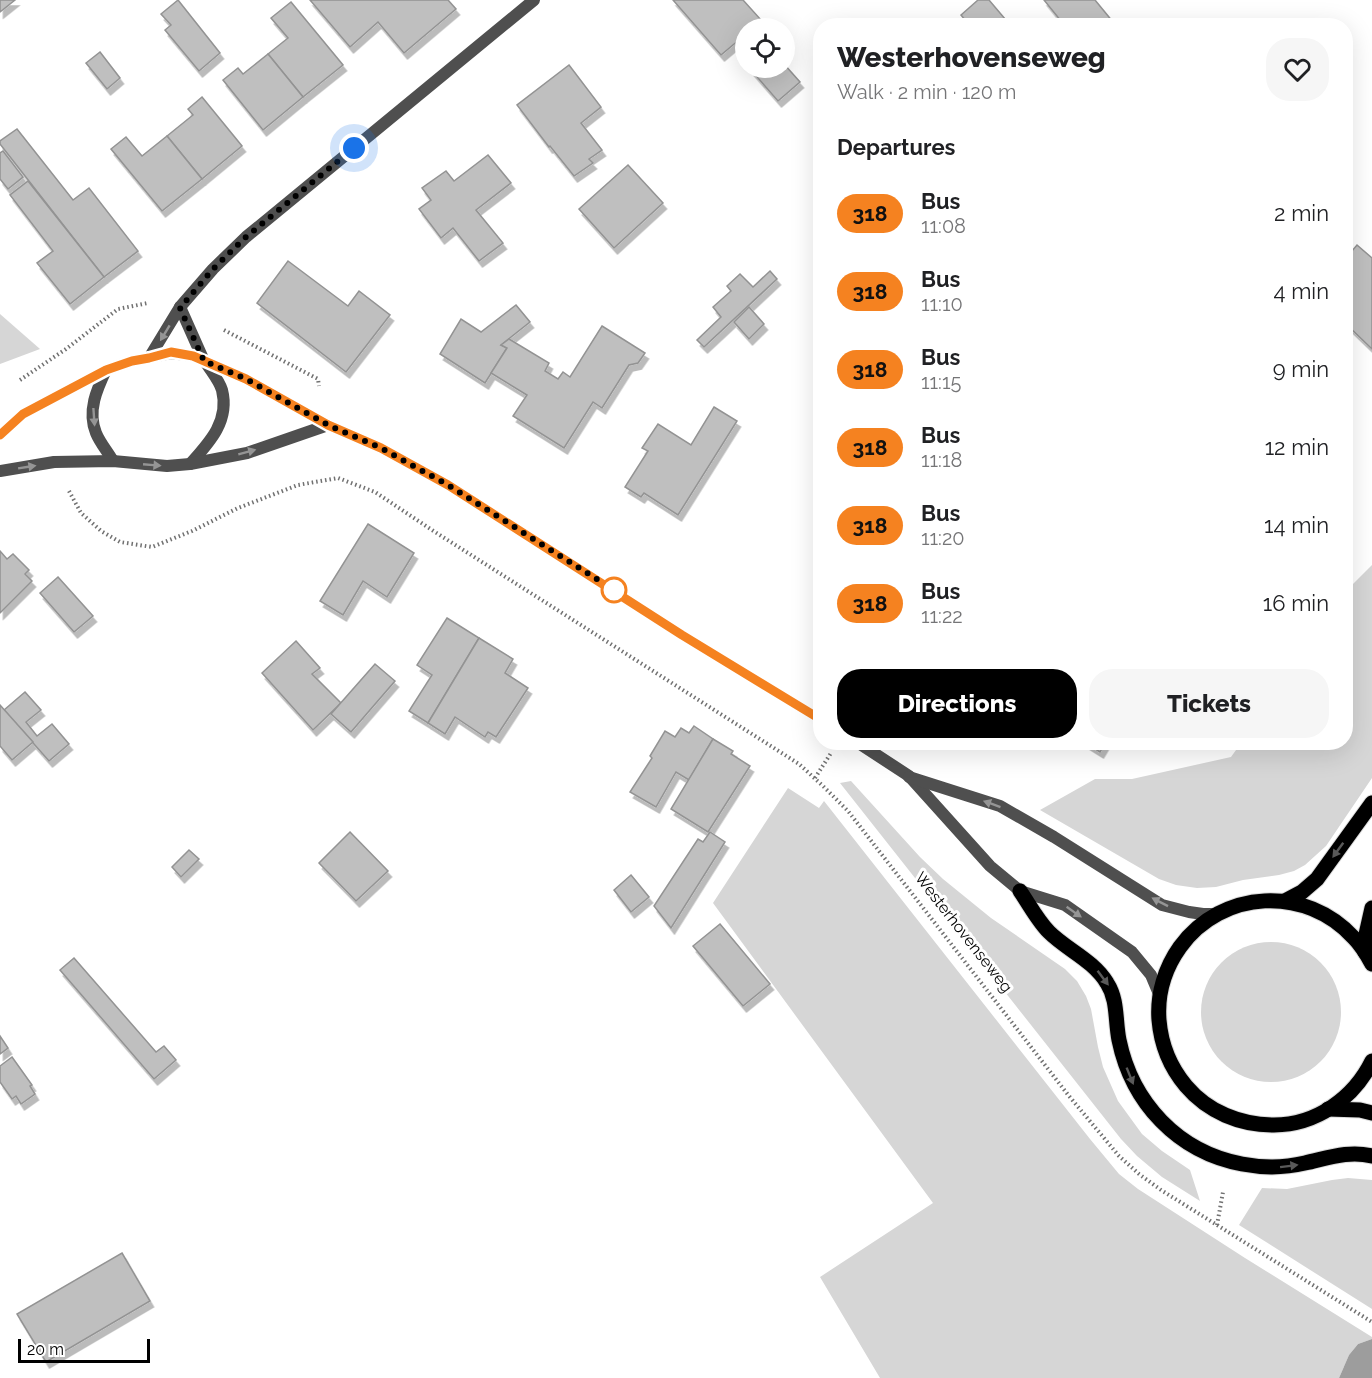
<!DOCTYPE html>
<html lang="en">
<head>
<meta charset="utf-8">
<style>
	body { margin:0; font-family:Raleway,sans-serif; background:#f6f6f6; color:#202124; height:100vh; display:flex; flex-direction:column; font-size:22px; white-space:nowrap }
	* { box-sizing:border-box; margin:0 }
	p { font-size:20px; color:#757577 }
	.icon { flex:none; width:33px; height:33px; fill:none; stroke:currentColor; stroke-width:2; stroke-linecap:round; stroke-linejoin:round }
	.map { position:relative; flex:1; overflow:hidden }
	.details { position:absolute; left:813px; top:18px; width:540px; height:732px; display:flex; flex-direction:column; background:#fff; border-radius:24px; box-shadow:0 6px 24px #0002 }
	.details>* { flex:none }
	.badge { padding:0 12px; border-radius:20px; font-size:21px; line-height:39px }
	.buttons { position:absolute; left:735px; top:18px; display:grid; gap:12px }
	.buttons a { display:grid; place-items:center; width:60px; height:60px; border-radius:50%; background:#fff; box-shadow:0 6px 24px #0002; font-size:30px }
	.scale { position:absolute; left:18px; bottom:15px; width:132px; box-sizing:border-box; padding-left:6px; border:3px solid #000; border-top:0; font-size:16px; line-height:21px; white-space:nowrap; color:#000; -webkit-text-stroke:4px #fff; paint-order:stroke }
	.you { position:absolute; width:30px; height:30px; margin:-15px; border:4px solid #fff; border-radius:50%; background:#1a73e8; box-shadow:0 0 0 9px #1a73e833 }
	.map>.badge { position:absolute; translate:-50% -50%; box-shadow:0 0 0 3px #fff }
	h2 { padding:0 24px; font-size:22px; line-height:54px }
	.round { display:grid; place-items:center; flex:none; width:63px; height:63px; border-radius:24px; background:#f6f6f6 }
	.summary { display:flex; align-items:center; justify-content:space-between; height:102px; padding:0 24px }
	h1 { font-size:28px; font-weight:800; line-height:45px }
	.action { display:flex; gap:12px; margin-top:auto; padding:12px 24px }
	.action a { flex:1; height:69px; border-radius:24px; background:#000; color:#fff; font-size:24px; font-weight:800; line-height:69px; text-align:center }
	.action a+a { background:#f6f6f6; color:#202124 }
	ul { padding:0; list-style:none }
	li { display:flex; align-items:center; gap:18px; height:78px; padding:0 24px }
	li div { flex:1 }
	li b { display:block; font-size:22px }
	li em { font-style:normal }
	li .badge { min-width:66px; font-weight:700; text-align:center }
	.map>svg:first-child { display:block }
</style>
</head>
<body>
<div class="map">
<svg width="1372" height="1378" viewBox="0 0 1372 1378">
	<defs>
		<filter id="shadow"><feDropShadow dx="3.5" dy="6" stdDeviation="0" flood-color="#0004"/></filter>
	</defs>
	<rect width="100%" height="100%" fill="#fff"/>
	<g fill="#d6d6d6">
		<path d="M0,314L40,349L0,364Z"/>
		<path d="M1372,565V778L1326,846L1305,865L1294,871L1279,875L1243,880L1216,887L1197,888L1176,885L1159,879L1040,810L1095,779H1132L1231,757L1241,743L1346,742V591Z"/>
		<path d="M851,781L920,857L943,879L991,918L1065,969L1077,981L1086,996L1091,1009L1098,1047L1103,1067L1118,1101L1142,1134L1162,1151L1190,1170L1200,1201L1162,1177L1137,1156L1121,1139L840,783Z"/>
		<path d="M788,788L819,808L824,801L1090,1139L1119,1174L1138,1189L1245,1258L1372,1337V1339L1358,1344L1349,1355L1339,1378H880L820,1277L933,1203L713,903Z"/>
		<circle cx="1271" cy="1012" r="70"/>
		<path d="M1348,1178L1372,1180V1309L1239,1225L1262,1188L1287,1189L1332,1180Z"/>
	</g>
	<path fill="#9d9d9d" d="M1372,1339V1378H1339L1349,1355L1358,1344Z"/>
	<g fill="#bfbfbf" stroke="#939393" stroke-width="1.5" filter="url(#shadow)">
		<path d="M0,0H15L0,12Z"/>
		<path d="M178,0L220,53L199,71L165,30L171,25L161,14Z"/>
		<path d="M310,0H448L456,9L404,53L378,22L350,47Z"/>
		<path d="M673,0H743L762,21L752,28H746V34L721,55Z"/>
		<path d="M978,0H989L1011,26H970L961,15Z"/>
		<path d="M1044,0H1095L1113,22L1108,26H1065Z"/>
		<path d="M291,2L343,65L303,97L268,54L288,38L271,18Z"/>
		<path d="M100,52L120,78L107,89L86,63Z"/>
		<path d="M268,54L303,97L263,130L223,80L238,68L243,74Z"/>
		<path d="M784,64L800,82L778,101L751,70L754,68H784Z"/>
		<path d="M569,65L601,107L581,123L602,150L589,159L593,163L574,176L550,146L549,147L517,105Z"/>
		<path d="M202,97L242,146L202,179L167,136L193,115L188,109Z"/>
		<path d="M17,129L73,200L89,188L138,251L104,277L0,144V141Z"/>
		<path d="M167,136L202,179L162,211L111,149L126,137L142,156Z"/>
		<path d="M3,151L23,177L8,189L0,179V153Z"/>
		<path d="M488,155L511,183L476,210L503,243L479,261L453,228L441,238L419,209L431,200L422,188L446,171L454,181Z"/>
		<path d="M628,165L663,203L614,248L579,209Z"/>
		<path d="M28,181L104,277L70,304L37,263L53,251L10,195Z"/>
		<path d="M1357,245L1372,258V349L1346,324V258Z"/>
		<path d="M288,261L348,306L359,291L390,315L346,372L257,303Z"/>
		<path d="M770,271L777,279L704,347L697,340L721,317L713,307L731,291L727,286L740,274L753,287Z"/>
		<path d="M516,305L530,322L501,345L507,348L485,383L440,354L461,319L481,332Z"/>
		<path d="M749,307L764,324L749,339L734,322Z"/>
		<path d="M602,326L645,353L638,363L629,365L602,408L593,402L564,448L513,416L527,395L491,373L507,348L501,345L509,339L549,363L545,371L558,379L563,372L570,377Z"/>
		<path d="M714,407L737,421L678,515L644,493L641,497L625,487L648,451L642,448L658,424L691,445Z"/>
		<path d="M368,524L414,553L387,597L363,581L343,615L320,601Z"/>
		<path d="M0,551L7,559L13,554L29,570L25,574L32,581L0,613Z"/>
		<path d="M58,577L93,616L74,632L40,593Z"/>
		<path d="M447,618L479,638L428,723L409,711L432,675L417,665Z"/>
		<path d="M479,638L513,659L505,673L528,688L496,737L488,732L485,737L455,717L445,734L428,723Z"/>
		<path d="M296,641L320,668L312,674L341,703L313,730L262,673Z"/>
		<path d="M375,664L395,681L351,732L331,714Z"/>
		<path d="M25,692L41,710L26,722L37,736L52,724L69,744L49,761L4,710Z"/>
		<path d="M0,705L33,742L12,760L0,746Z"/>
		<path d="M694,726L713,739L689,780L676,772L656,807L630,792L652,758L650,756L665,731L675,737L681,728L689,733Z"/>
		<path d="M713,739L733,751L731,754L750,766L708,832L671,809Z"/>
		<path d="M1084,742H1106L1100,752Z"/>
		<path d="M350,832L388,871L356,901L319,863Z"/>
		<path d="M710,832L725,842L671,928L654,906L698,839L703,842Z"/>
		<path d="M189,850L199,859L181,877L172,867Z"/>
		<path d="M631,875L649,897L631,912L614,890Z"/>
		<path d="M720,924L770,984L743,1006L693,946Z"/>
		<path d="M74,958L156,1052L164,1046L176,1060L154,1079L60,970Z"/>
		<path d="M0,1036L8,1048L0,1054Z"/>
		<path d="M12,1057L32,1085L30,1086L35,1094L21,1104L16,1096L12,1099L0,1082V1066Z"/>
		<path d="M122,1253L150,1301L46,1362L17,1314Z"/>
	</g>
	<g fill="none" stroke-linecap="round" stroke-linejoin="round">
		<g stroke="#dbdbdb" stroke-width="17">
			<g id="primary">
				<path d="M1020,891C1029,904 1038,921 1049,932C1067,950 1093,960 1107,983C1118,1000 1115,1020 1119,1040C1132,1103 1178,1152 1242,1164C1263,1168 1284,1168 1305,1163C1328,1158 1349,1150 1372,1156"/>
				<path d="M1285,901L1302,892L1317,879L1372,803"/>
				<path d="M1365,952V939L1372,908"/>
				<path d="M1372,964C1367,955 1362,946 1354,938C1306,885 1222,889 1180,947C1165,968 1157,994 1159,1020C1161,1044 1170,1067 1186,1086C1208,1112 1240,1125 1274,1125C1316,1125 1354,1098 1372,1061"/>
				<path d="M1328,1109L1360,1110L1372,1113"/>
			</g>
		</g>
		<g stroke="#717171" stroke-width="4" stroke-dasharray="1.5 3" stroke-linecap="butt">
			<path d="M224,330L318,379L319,386"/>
			<path d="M20,380L66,349L118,309L148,303"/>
			<path d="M69,491L81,513L101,531L120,542L152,547L192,531L238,508L298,485L338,478L375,492L435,532L799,764L823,786L848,811L1069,1096L1119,1156L1139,1174L1161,1190L1372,1322"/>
			<path d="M947,742L953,746L957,742"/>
			<path d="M815,778L831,753"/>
			<path d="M1217,1225L1223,1192"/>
		</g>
		<g stroke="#4f4f4f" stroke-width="12">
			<path d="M180,307L204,361"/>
			<path d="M149,358L180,307L213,269L246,237L534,0"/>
		</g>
		<g stroke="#4f4f4f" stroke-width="12">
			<path d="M106,370C97,389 87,411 96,433C100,443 108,452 113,461"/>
			<path d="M0,435L23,414L106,370L132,361L149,358L171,353L193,356L246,379L328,425L381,448L448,485L682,635L820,719"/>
			<path d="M190,464C209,443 230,421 222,390C219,380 210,370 205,361"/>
			<path d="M0,471L54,462L113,461L167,466L190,464L247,453L328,425"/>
			<path d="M857,742L909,776L990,866L1020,891L1065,905L1132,952L1151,975L1159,994"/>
			<path d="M909,777L1000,806L1054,837L1162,905L1189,912L1203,914H1217"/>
		</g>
		<use href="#primary" stroke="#000" stroke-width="15"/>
	</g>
	<defs><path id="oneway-solid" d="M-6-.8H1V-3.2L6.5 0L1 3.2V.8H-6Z" transform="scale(1.5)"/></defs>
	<g fill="#959595">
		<use href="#oneway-solid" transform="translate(165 333) rotate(121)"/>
		<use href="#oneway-solid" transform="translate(94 417) rotate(86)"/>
		<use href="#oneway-solid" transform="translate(247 452) rotate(-15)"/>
		<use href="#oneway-solid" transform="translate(152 465) rotate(5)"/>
		<use href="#oneway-solid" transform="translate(27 467) rotate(-9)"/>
		<use href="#oneway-solid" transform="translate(992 804) rotate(-160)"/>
		<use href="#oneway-solid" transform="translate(1160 902) rotate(-153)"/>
		<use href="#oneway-solid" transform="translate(1074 912) rotate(35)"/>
	</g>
	<g fill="#595959">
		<use href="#oneway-solid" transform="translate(1338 850) rotate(126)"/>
		<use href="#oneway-solid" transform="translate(1103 978) rotate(53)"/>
		<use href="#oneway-solid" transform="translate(1130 1076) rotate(68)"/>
		<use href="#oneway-solid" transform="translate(1289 1166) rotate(-7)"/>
	</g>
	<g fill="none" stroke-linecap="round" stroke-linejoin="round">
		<g stroke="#fff" stroke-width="14">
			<path id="line" d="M0,435L23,414L106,370L132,361L149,358L171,352L193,356L246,379L328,425L381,448L448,485L682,635L820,719"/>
		</g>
		<use href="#line" stroke="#f58220" stroke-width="9"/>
		<path stroke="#000" stroke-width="6" stroke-dasharray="0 10.8" d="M354,148L246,237L213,269L180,308L204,361L246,379L328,425L381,448L448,485L614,590"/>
	</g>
	<circle fill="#fff" stroke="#f58220" stroke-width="3" cx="614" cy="590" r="12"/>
	<g text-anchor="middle" stroke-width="6" stroke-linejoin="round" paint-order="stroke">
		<g font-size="16" fill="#000" stroke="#fff">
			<text transform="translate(964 932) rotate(52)" y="6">Westerhovenseweg</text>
		</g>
	</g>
</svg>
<div class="buttons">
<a><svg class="icon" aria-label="locate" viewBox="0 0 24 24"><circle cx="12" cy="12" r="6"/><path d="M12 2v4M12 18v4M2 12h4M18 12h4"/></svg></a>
</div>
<div class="scale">20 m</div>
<div class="you" style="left:354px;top:148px"></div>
<section class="details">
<div class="summary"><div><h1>Westerhovenseweg</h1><p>Walk · 2 min · 120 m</p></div><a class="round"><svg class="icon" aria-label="heart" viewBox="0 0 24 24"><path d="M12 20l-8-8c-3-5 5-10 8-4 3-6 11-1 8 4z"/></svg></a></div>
<h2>Departures</h2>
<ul>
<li><span class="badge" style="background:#f58220;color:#111">318</span><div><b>Bus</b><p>11:08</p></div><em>2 min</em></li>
<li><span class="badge" style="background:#f58220;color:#111">318</span><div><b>Bus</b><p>11:10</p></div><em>4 min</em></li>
<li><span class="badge" style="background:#f58220;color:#111">318</span><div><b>Bus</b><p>11:15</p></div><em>9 min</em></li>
<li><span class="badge" style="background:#f58220;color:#111">318</span><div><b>Bus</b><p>11:18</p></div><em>12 min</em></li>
<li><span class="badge" style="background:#f58220;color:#111">318</span><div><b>Bus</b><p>11:20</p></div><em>14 min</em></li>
<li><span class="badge" style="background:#f58220;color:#111">318</span><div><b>Bus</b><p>11:22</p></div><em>16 min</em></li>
</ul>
<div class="action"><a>Directions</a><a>Tickets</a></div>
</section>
</div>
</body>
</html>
